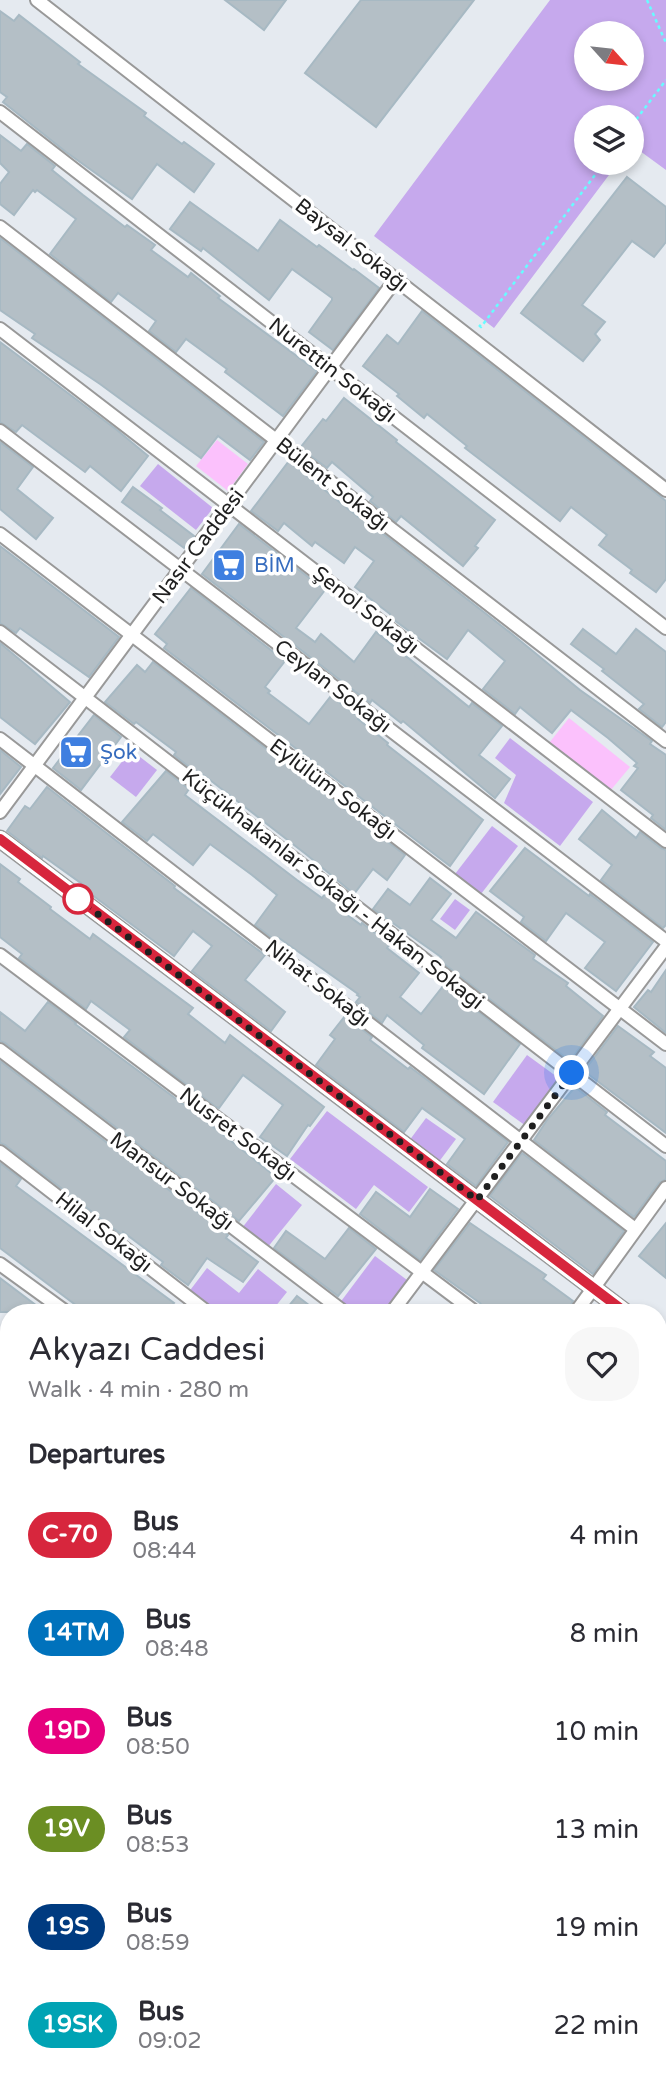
<!DOCTYPE html>
<html lang="en">
<head>
<meta charset="utf-8">
<style>
	body { margin:0; font-family:"Varela Round",sans-serif; background:#f7f7f7; color:#2b2b33; height:100vh; display:flex; flex-direction:column; font-size:26px; white-space:nowrap }
	* { box-sizing:border-box; margin:0 }
	p { font-size:23px; color:#7c7c81 }
	.icon { flex:none; width:38px; height:38px; fill:none; stroke:currentColor; stroke-width:2; stroke-linecap:round; stroke-linejoin:round }
	.map { position:relative; flex:1; overflow:hidden }
	.sheet { position:absolute; left:0px; top:1304px; width:667px; height:786px; display:flex; flex-direction:column; background:#fff; border-radius:28px 28px 0 0; box-shadow:0 4px 10px #0003 }
	.sheet>* { flex:none }
	.badge { padding:0 14px; border-radius:23px; font-size:24px; line-height:46px }
	.needle { width:46px; rotate:117deg }
	.buttons { position:absolute; left:574px; top:21px; display:grid; gap:14px }
	.buttons a { display:grid; place-items:center; width:70px; height:70px; border-radius:50%; background:#fff; box-shadow:0 4px 10px #0003; font-size:35px }
	.you { position:absolute; width:35px; height:35px; margin:-18px; border:5px solid #fff; border-radius:50%; background:#1a73e8; box-shadow:0 0 0 10px #1a73e833 }
	.map>.badge { position:absolute; translate:-50% -50%; box-shadow:0 0 0 4px #fff }
	h2 { padding:0 28px; font-size:26px; line-height:63px }
	.round { display:grid; place-items:center; flex:none; width:74px; height:74px; border-radius:28px; background:#f7f7f7 }
	.head { display:flex; align-items:center; justify-content:space-between; height:119px; padding:0 28px }
	h1 { font-size:33px; font-weight:600; line-height:52px }
	ul { padding:0; list-style:none }
	li { display:flex; align-items:center; gap:21px; height:98px; padding:0 28px }
	li div { flex:1 }
	li b { display:block; font-size:26px }
	li em { font-style:normal }
	li .badge { min-width:77px; font-weight:700; text-align:center }
	.map>svg:first-child { display:block }
</style>
</head>
<body>
<div class="map">
<svg width="666" height="2088" viewBox="0 0 666 2088">
	<rect width="100%" height="100%" fill="#e5eaf0"/>
	<g fill="#c6a9ed" fill-rule="evenodd">
		<path d="M550,0H666V170L640,151L632,154V117H586V163H618L494,328L374,236ZM586,33H632V79H586Z"/>
		<path d="M158,464L213,508L196,530L140,486Z"/>
		<path d="M510,738L593,802L560,846L504,803L516,775L495,758Z"/>
		<path d="M131,750L157,770L136,797L110,777Z"/>
		<path d="M492,826L518,846L481,894L455,874Z"/>
		<path d="M455,899L470,910L455,930L440,919Z"/>
		<path d="M527,1055L560,1079L526,1126L493,1102Z"/>
		<path d="M327,1111L428,1187L409,1212L374,1185L356,1209L290,1159Z"/>
		<path d="M426,1118L456,1139L438,1163L409,1141Z"/>
		<path d="M276,1184L302,1205L267,1248L242,1228Z"/>
		<path d="M375,1256L407,1280L383,1312H350L339,1304Z"/>
		<path d="M207,1268L239,1293L258,1269L287,1292L271,1312H214L188,1293Z"/>
	</g>
	<g fill="#fbc1fc">
		<path d="M217,440L248,464L228,491L196,466Z"/>
		<path d="M569,718L630,767L610,791L549,743Z"/>
	</g>
	<g fill="#b4bfc6" stroke="#a7b9c3" stroke-width="2">
		<path d="M225,0H286L264,30Z"/>
		<path d="M361,0H474L376,127L305,73Z"/>
		<path d="M0,11L14,21L19,15L80,62L78,64L146,113L144,116L182,144L184,142L214,164L194,192L157,164L132,199L66,152L3,102L7,97L0,92Z"/>
		<path d="M0,135L21,151L27,144L55,166L52,170L83,195L125,227L127,225L155,245L151,250L188,277L191,273L220,296L218,298L317,371L283,416L225,372L227,369L186,339L176,352L149,331L156,321L118,293L111,302L50,254L76,219L37,190L35,192L33,190L14,215L0,204V184L9,172L0,163Z"/>
		<path d="M627,177L666,207V242L654,257L632,241L582,305L605,322L595,334L600,340L583,361L521,313Z"/>
		<path d="M190,202L258,251L280,220L317,247L319,245L353,270L354,269L379,288L333,350L309,332L332,300V298L292,269L269,300L203,248L201,251L170,229Z"/>
		<path d="M0,238L264,442L250,460L218,436L201,458L100,384L32,338L35,334L0,310Z"/>
		<path d="M422,311L666,501V579L656,592L630,573L632,570L599,545L607,535L571,507L560,521L465,448L467,446L427,414L424,418L397,396L399,394L363,366L387,335L398,344Z"/>
		<path d="M0,342L117,430L148,456L121,491L90,466L85,472L22,425L16,432L0,422Z"/>
		<path d="M344,398L397,440L396,442L495,520L475,546L478,548L463,566L401,516L396,522L370,501L373,497L332,462L327,468L300,448L323,419L326,421Z"/>
		<path d="M0,442L33,467L17,489L53,518L36,539L0,509Z"/>
		<path d="M289,461L358,517L359,515L512,634L580,690L652,741L650,744L666,755V830L651,818L653,815L621,790L638,768L634,766L637,763L608,738L571,710L552,733L520,707L515,714L483,689L505,661L468,630L447,659L390,617V614L355,587L374,561L355,547L344,563L315,542L312,546L284,523L278,531L251,511Z"/>
		<path d="M133,487L162,508L160,510L194,536L184,548L122,502Z"/>
		<path d="M239,524L325,590L296,628L315,642L321,634L354,662L376,632L469,707L472,703L502,726L479,755L510,779L495,798L403,721L401,723L372,700L370,703L202,574Z"/>
		<path d="M0,546L119,637L89,677L20,628L16,633L0,623Z"/>
		<path d="M191,588L285,661L265,687L270,691L268,693L309,724L331,696L359,717L358,719L388,743L387,745L483,820L450,866L164,648L167,644L155,634Z"/>
		<path d="M583,629L616,654L636,629L666,652V722L662,727L639,709L644,704L602,671L604,669L571,644Z"/>
		<path d="M0,643L70,702L35,744L0,717Z"/>
		<path d="M153,662L405,855L387,880L373,869L354,894L307,855L201,773L199,775L174,755L176,752L136,722L134,724L105,702L137,665L145,672Z"/>
		<path d="M94,715L121,737L81,790L53,768Z"/>
		<path d="M0,750L21,767L0,794Z"/>
		<path d="M166,771L189,789L185,795L297,880L322,898L325,894L344,908L342,911L361,925L362,923L390,944L387,948L419,973L400,997L421,1014L444,985L520,1044L484,1094L422,1048L424,1045L387,1015L382,1023L356,1002L360,997L357,995L358,994L279,938L276,941L255,925L277,895L252,875L210,844L193,865L153,834L147,841L122,822Z"/>
		<path d="M47,787L175,886L174,888L265,955L245,980L285,1012L271,1031L192,971L212,946L193,931L174,956L80,886L82,884L43,856L42,858L7,831L25,806L30,809Z"/>
		<path d="M602,810L636,838L640,832L661,848L666,850V925L663,928L601,880L612,865L579,839Z"/>
		<path d="M525,848L589,896L590,894L653,942L616,991L585,968L605,942L566,913L546,941L521,922L524,917L490,891Z"/>
		<path d="M0,864L20,879L18,882L51,907L50,909L90,939L93,934L193,1008L188,1014L225,1043L230,1035L324,1107L310,1126L308,1125L287,1156L260,1137L283,1105L243,1075L219,1108L216,1107L124,1037L130,1030L91,1001L86,1009L19,958L22,954L0,937Z"/>
		<path d="M430,878L451,894L431,920L456,938L476,912L535,955L533,959L568,983L566,986L603,1016L570,1061L439,960L441,957L373,909L388,889L410,905Z"/>
		<path d="M666,970V1033L634,1007L648,990L651,992Z"/>
		<path d="M48,1002L76,1023L75,1024L206,1121L276,1177L239,1221L5,1043L0,1041V1012L25,1031Z"/>
		<path d="M345,1016L372,1037L370,1040L408,1069L410,1067L434,1085L508,1142L476,1186L447,1164L465,1139L422,1108L404,1132L316,1065L335,1039L330,1035Z"/>
		<path d="M618,1026L654,1052L650,1056L666,1068V1133L584,1071Z"/>
		<path d="M0,1061L228,1235L226,1238L258,1262L243,1282L207,1258L188,1285L161,1265L163,1262L123,1232L122,1235L5,1145L0,1143Z"/>
		<path d="M575,1087L607,1112L605,1115L666,1161V1179L659,1183L634,1217L534,1140L547,1120Z"/>
		<path d="M522,1153L624,1231L593,1274L490,1196Z"/>
		<path d="M0,1163L21,1179L16,1186L174,1303L167,1312H85L0,1248Z"/>
		<path d="M430,1189L458,1209L420,1260L360,1214L376,1192L410,1217Z"/>
		<path d="M470,1223L546,1275L543,1279L573,1301L567,1312H486L480,1303L434,1270Z"/>
		<path d="M666,1223V1278L639,1256Z"/>
		<path d="M349,1228L376,1249L338,1296L274,1248L286,1231L325,1259Z"/>
		<path d="M0,1278L45,1312H0Z"/>
		<path d="M297,1296L318,1312H284Z"/>
	</g>
	<g fill="none" stroke-linecap="round" stroke-linejoin="round">
		<g stroke="#999" stroke-width="16">
			<g id="minor">
				<path d="M37,0L666,490"/>
				<path d="M0,112L666,628"/>
				<path d="M0,227L666,741"/>
				<path d="M0,329L666,841"/>
				<path d="M0,431L666,941"/>
				<path d="M0,534L666,1044"/>
				<path d="M0,632L666,1146"/>
				<path d="M0,739L635,1229"/>
				<path d="M0,812L396,279"/>
				<path d="M0,955L475,1312"/>
				<path d="M0,1050L344,1312"/>
				<path d="M0,1152L207,1312"/>
				<path d="M0,1264L66,1312"/>
				<path d="M392,1312L666,947"/>
				<path d="M576,1312L666,1188"/>
				<path d="M0,1358L9,1364"/>
				<path d="M658,1444L666,1450"/>
				<path d="M0,1460L9,1467"/>
				<path d="M658,1548L666,1553"/>
				<path d="M0,1563L9,1570"/>
				<path d="M658,1655L666,1645"/>
				<path d="M0,1667L9,1674"/>
				<path d="M658,1756L666,1762"/>
				<path d="M0,1772L9,1779"/>
				<path d="M0,1828L9,1817"/>
				<path d="M658,1859L666,1865"/>
				<path d="M0,1878L9,1885"/>
				<path d="M658,1925L666,1915"/>
				<path d="M0,1985L9,1992"/>
				<path d="M212,2081V2088"/>
				<path d="M397,2088L398,2081"/>
			</g>
		</g>
		<g stroke="#999" stroke-width="19">
			<g id="tertiary">
				<path d="M0,839L625,1312"/>
				<path d="M658,1337L666,1343"/>
				<path d="M658,2002L666,2004"/>
				<path d="M0,2051L9,2050"/>
			</g>
		</g>
		<g stroke="#68fcff" stroke-width="2.5" stroke-dasharray="3.5 3.5" stroke-linecap="butt">
			<path d="M647,0L666,43"/>
			<path d="M632,125L666,80"/>
			<path d="M479,325L481,327L604,163"/>
		</g>
		<use href="#minor" stroke="#fff" stroke-width="12"/>
		<use href="#tertiary" stroke="#fff" stroke-width="16"/>
	</g>
	<g fill="none" stroke-linecap="round" stroke-linejoin="round">
		<g stroke="#fff" stroke-width="16">
			<path id="line" d="M0,839L625,1312"/>
		</g>
		<use href="#line" stroke="#d7263d" stroke-width="10"/>
		<path stroke="#1f1f1f" stroke-width="7" stroke-dasharray="0 12.6" d="M78,899L477,1200L572,1073"/>
	</g>
	<defs>
		<g id="supermarket-square" transform="scale(1.75)"><rect x="-9" y="-9" width="18" height="18" rx="4" fill="#3f7fe0" stroke="#fff"/><path d="M-6-5.5h2.5l.6 2H6L4.5 2H-2.5L-4.4-4H-6ZM-1.5 3.2a1.3 1.3 0 1 0 .1 0ZM3 3.2a1.3 1.3 0 1 0 .1 0Z" fill="#fff"/></g>
	</defs>
	<g fill-rule="evenodd">
		<use href="#supermarket-square" x="229" y="565"/>
		<use href="#supermarket-square" x="76" y="752"/>
	</g>
	<circle fill="#fff" stroke="#d7263d" stroke-width="3.5" cx="78" cy="899" r="14"/>
	<g text-anchor="middle" stroke-width="7" stroke-linejoin="round" paint-order="stroke">
		<g font-size="21" fill="#1f1f1f" stroke="#fff">
			<text transform="translate(352 245) rotate(38)" y="7">Baysal Sokağı</text>
			<text transform="translate(333 370) rotate(38)" y="7">Nurettin Sokağı</text>
			<text transform="translate(333 484) rotate(38)" y="7">Bülent Sokağı</text>
			<text transform="translate(198 546) rotate(-53)" y="7">Nasır Caddesi</text>
			<text transform="translate(366 610) rotate(38)" y="7">Şenol Sokağı</text>
			<text transform="translate(333 686) rotate(37)" y="7">Ceylan Sokağı</text>
			<text transform="translate(333 789) rotate(37)" y="7">Eylülüm Sokağı</text>
			<text transform="translate(333 889) rotate(38)" y="7">Küçükhakanlar Sokağı - Hakan Sokagi</text>
			<text transform="translate(318 983) rotate(38)" y="7">Nihat Sokağı</text>
			<text transform="translate(238 1134) rotate(37)" y="7">Nusret Sokağı</text>
			<text transform="translate(172 1181) rotate(37)" y="7">Mansur Sokağı</text>
			<text transform="translate(104 1232) rotate(38)" y="7">Hilal Sokağı</text>
		</g>
		<g font-size="21" fill="#366cbe" stroke="#fff" text-anchor="start">
			<text x="254" y="572">BİM</text>
			<text x="100" y="759">Şok</text>
		</g>
	</g>
</svg>
<div class="buttons">
<a><svg class="needle" viewBox="-14 -14 28 28"><path d="M0-13l5 13h-10z" fill="#e53935"/><path d="M0 13l5-13h-10z" fill="#7c7c81"/></svg></a>
<a><svg class="icon" aria-label="layers" viewBox="0 0 24 24"><path d="M12 4l9 5-9 5-9-5zM3 14l9 5 9-5"/></svg></a>
</div>
<div class="you" style="left:572px;top:1073px"></div>
<section class="sheet">
<div class="head"><div><h1>Akyazı Caddesi</h1><p>Walk · 4 min · 280 m</p></div><a class="round"><svg class="icon" aria-label="heart" viewBox="0 0 24 24"><path d="M12 20l-8-8c-3-5 5-10 8-4 3-6 11-1 8 4z"/></svg></a></div>
<h2>Departures</h2>
<ul>
<li><span class="badge" style="background:#d7263d;color:#fff">C-70</span><div><b>Bus</b><p>08:44</p></div><em>4 min</em></li>
<li><span class="badge" style="background:#0072bc;color:#fff">14TM</span><div><b>Bus</b><p>08:48</p></div><em>8 min</em></li>
<li><span class="badge" style="background:#e6007e;color:#fff">19D</span><div><b>Bus</b><p>08:50</p></div><em>10 min</em></li>
<li><span class="badge" style="background:#6b8e23;color:#fff">19V</span><div><b>Bus</b><p>08:53</p></div><em>13 min</em></li>
<li><span class="badge" style="background:#003b80;color:#fff">19S</span><div><b>Bus</b><p>08:59</p></div><em>19 min</em></li>
<li><span class="badge" style="background:#00a3b4;color:#fff">19SK</span><div><b>Bus</b><p>09:02</p></div><em>22 min</em></li>
</ul>
</section>
</div>
</body>
</html>
